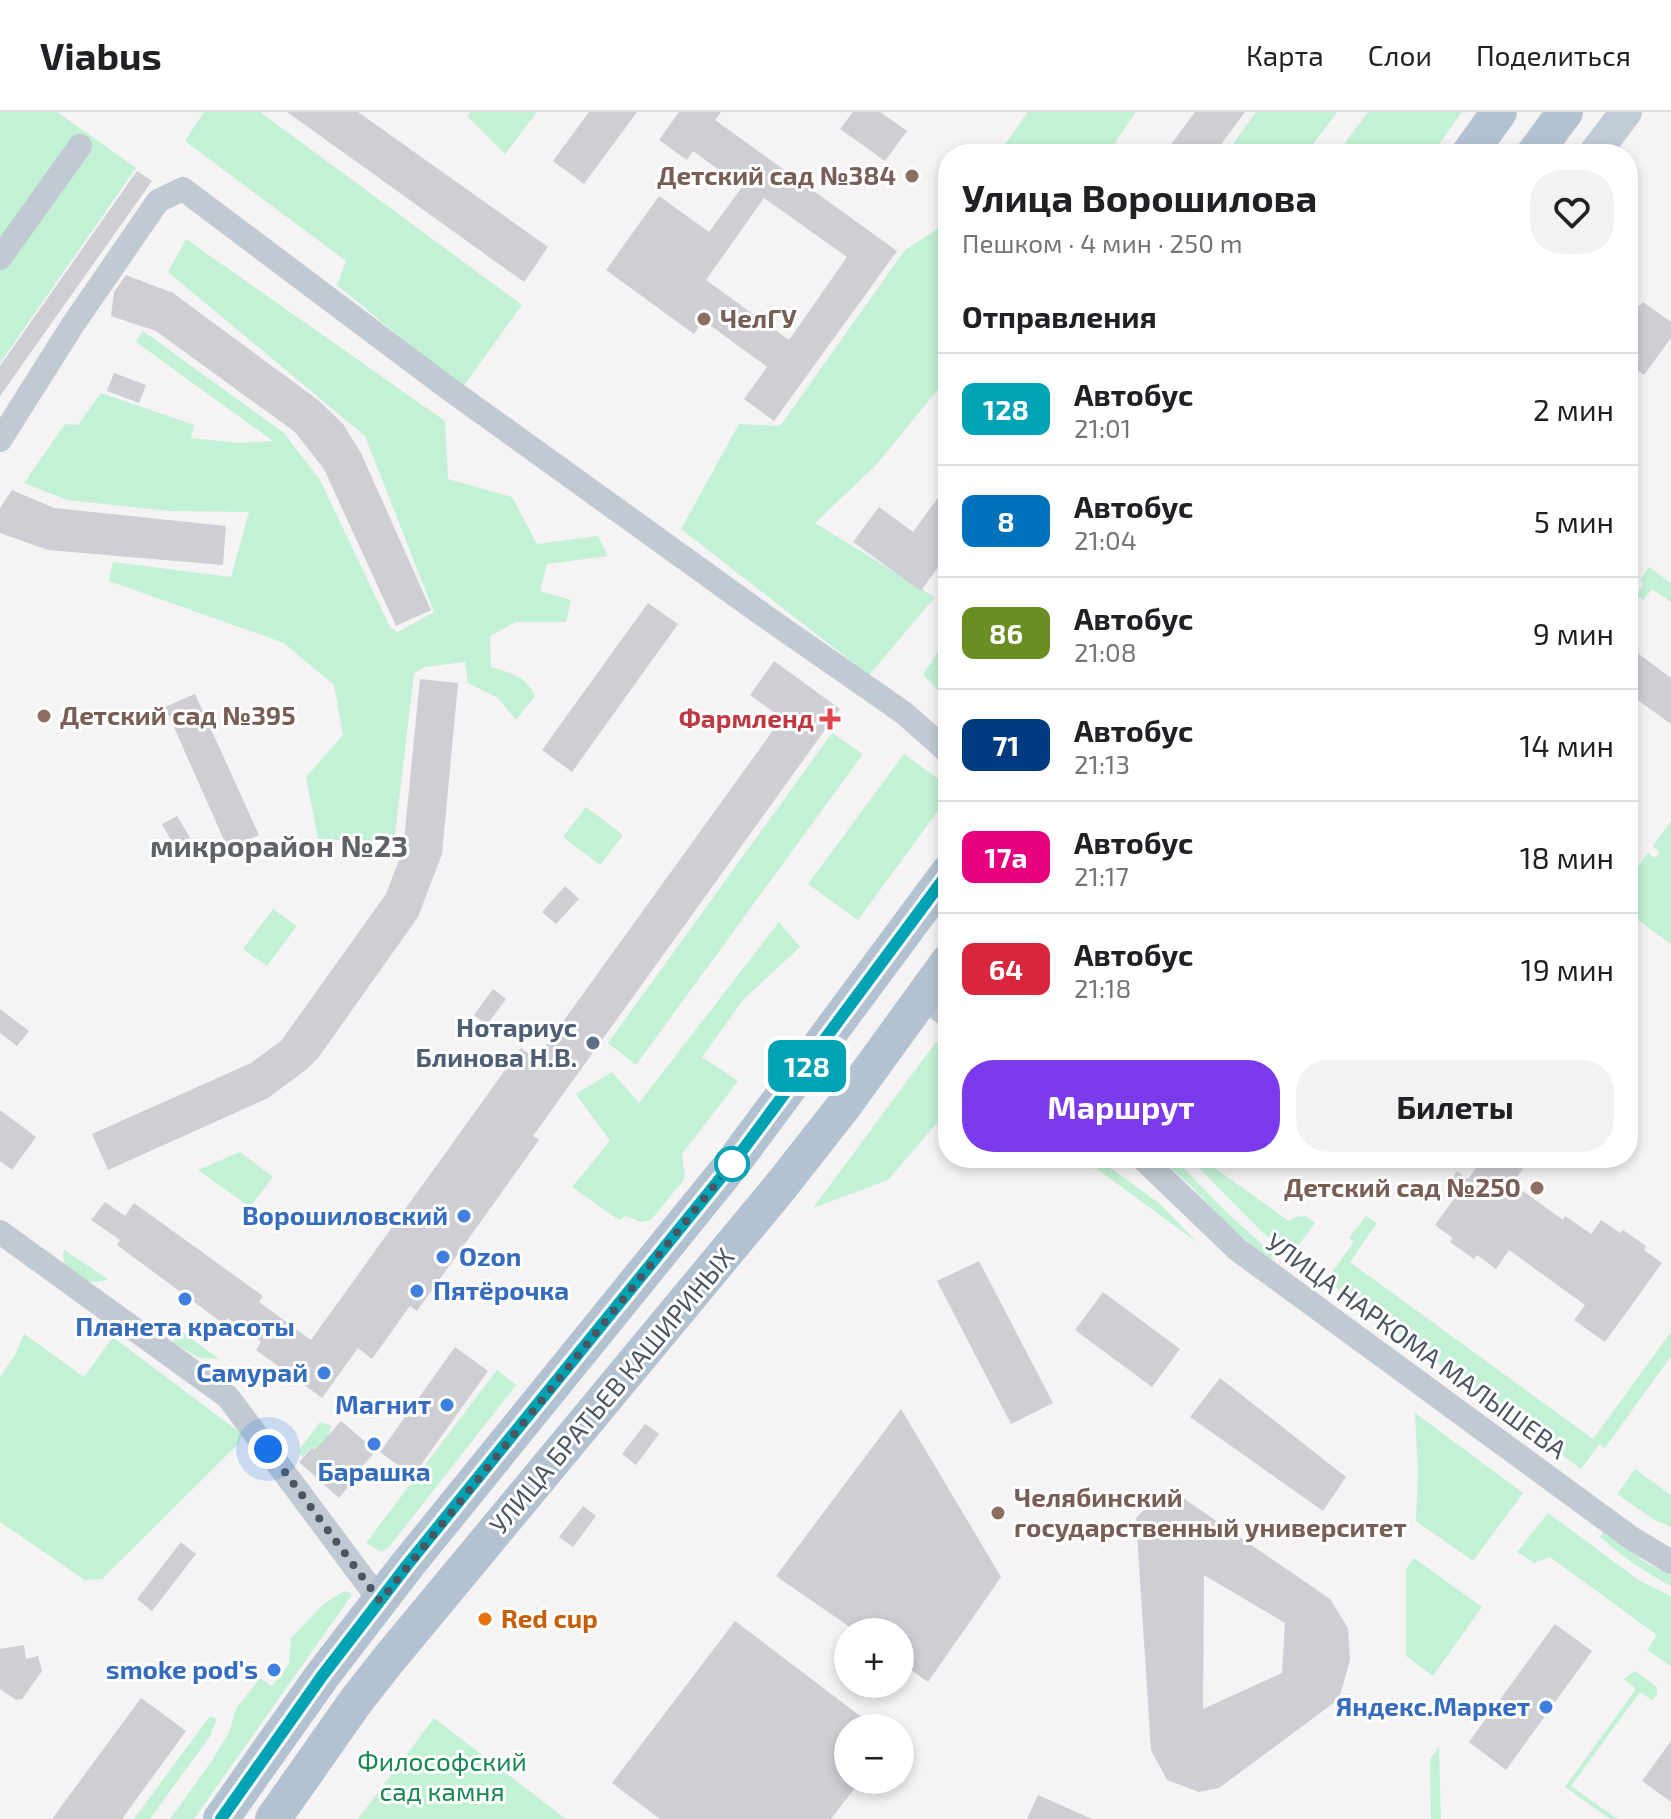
<!DOCTYPE html>
<html lang="ru">
<head>
<meta charset="utf-8">
<style>
	body { margin:0; font-family:"Exo 2",sans-serif; background:#f2f2f2; color:#202124; height:100vh; display:flex; flex-direction:column; font-size:30px; white-space:nowrap }
	* { box-sizing:border-box; margin:0 }
	p { font-size:26px; color:#757577 }
	.icon { flex:none; width:44px; height:44px; fill:none; stroke:currentColor; stroke-width:2; stroke-linecap:round; stroke-linejoin:round }
	.map { position:relative; flex:1; overflow:hidden }
	.drawer { position:absolute; left:938px; top:32px; width:700px; height:1024px; display:flex; flex-direction:column; background:#fff; border-radius:32px; box-shadow:0 4px 12px #0003 }
	.drawer>* { flex:none }
	.badge { padding:0 16px; border-radius:12px; font-size:28px; line-height:52px }
	.controls { position:absolute; left:834px; top:1506px; display:grid; gap:16px }
	.controls a { display:grid; place-items:center; width:80px; height:80px; border-radius:50%; background:#fff; box-shadow:0 4px 12px #0003; font-size:40px }
	.you { position:absolute; width:40px; height:40px; margin:-20px; border:6px solid #fff; border-radius:50%; background:#1a73e8; box-shadow:0 0 0 12px #1a73e833 }
	.map>.badge { position:absolute; translate:-50% -50%; box-shadow:0 0 0 4px #fff }
	h2 { padding:0 24px; font-size:30px; line-height:72px }
	.round { display:grid; place-items:center; flex:none; width:84px; height:84px; border-radius:32px; background:#f2f2f2 }
	.overview { display:flex; align-items:center; justify-content:space-between; height:136px; padding:0 24px }
	h1 { font-size:38px; font-weight:700; line-height:60px }
	.action { display:flex; gap:16px; margin-top:auto; padding:16px 24px }
	.action a { flex:1; height:92px; border-radius:32px; background:#7c3aed; color:#fff; font-size:32px; font-weight:700; line-height:92px; text-align:center }
	.action a+a { background:#f2f2f2; color:#202124 }
	ul { padding:0; list-style:none }
	li { display:flex; align-items:center; gap:24px; height:112px; padding:0 24px; border-top:2px solid #e0e0e0 }
	li div { flex:1 }
	li b { display:block; font-size:30px }
	li em { font-style:normal }
	li .badge { min-width:88px; font-weight:700; text-align:center }
	header { display:flex; align-items:center; gap:48px; box-sizing:border-box; height:112px; padding:0 40px; background:#fff; border-bottom:2px solid #e0e0e0 }
	header strong { font-size:38px }
	nav { display:flex; gap:44px; margin-inline-start:auto; font-size:28px }
	.map>svg:first-child { display:block }
</style>
</head>
<body>
<header>
<strong>Viabus</strong>
<nav><a>Карта</a><a>Слои</a><a>Поделиться</a></nav>
</header>
<div class="map">
<svg width="1671" height="1707" viewBox="0 0 1671 1707">
	<rect width="100%" height="100%" fill="#f5f3f3"/>
	<g fill="#c3f1d5">
		<path d="M0,0H57L136,56L0,251Z"/>
		<path d="M204,0H260L522,193L462,276L337,173L346,149L185,29Z"/>
		<path d="M470,0H537L505,42L467,4Z"/>
		<path d="M1028,0H1136L1107,42H998Z"/>
		<path d="M1256,0H1337L1306,42H1226Z"/>
		<path d="M1368,0H1462L1432,42H1337Z"/>
		<path d="M948,110V265L877,352L815,411L935,485L869,563L681,417L739,312L780,314L905,138Z"/>
		<path d="M186,127L445,309L448,367L512,385L537,432L598,424L608,444L547,452L540,479L571,488L566,510H516L490,524L491,555C511,561 526,564 535,584L516,608L498,586L468,571L465,550L425,555L414,561L394,731L318,727L306,665L343,623L334,573L284,531L109,469L113,450L231,465L249,400L169,399L67,388L24,371L65,312L78,313L101,281L194,313L191,326L240,331L273,329L136,230L143,219L284,321L320,368L390,515L398,520L434,500L365,324L168,160Z"/>
		<path d="M1649,455L1671,471V490L1652,477L1643,488L1636,483L1644,472L1640,468Z"/>
		<path d="M948,526V589L923,562Z"/>
		<path d="M832,621L863,642L636,953L608,931Z"/>
		<path d="M904,642L948,674V685L858,808L808,772Z"/>
		<path d="M586,695L623,723L600,753L563,725Z"/>
		<path d="M1671,709V832L1628,801V769L1648,741L1655,746L1660,740L1653,734Z"/>
		<path d="M273,797L297,814L267,854L243,837Z"/>
		<path d="M779,810L800,835L743,888L702,945L738,969L682,1042L685,1066L651,1108L641,1110L626,1104L619,1108L572,1075L610,1029L576,982L612,960L639,991Z"/>
		<path d="M936,930L948,938V998L888,1068L813,1096Z"/>
		<path d="M240,1040L273,1065L250,1095L198,1058Z"/>
		<path d="M1082,1046H1097L1160,1092L1198,1131Z"/>
		<path d="M1160,1046H1174L1227,1101L1274,1143L1271,1150L1224,1109L1191,1074Z"/>
		<path d="M1189,1046H1201L1289,1109L1296,1105L1306,1104L1315,1111L1291,1143L1263,1121Z"/>
		<path d="M1366,1104L1377,1111L1350,1150L1593,1327L1671,1220V1244L1605,1336L1599,1332L1581,1357L1326,1168L1354,1130L1349,1126Z"/>
		<path d="M64,1138L108,1167C89,1176 57,1161 64,1138Z"/>
		<path d="M176,1215L219,1247L200,1246L173,1231Z"/>
		<path d="M24,1222L84,1265L113,1225L242,1322L238,1332L102,1467L85,1468L0,1410V1265L15,1243Z"/>
		<path d="M497,1258L516,1273L389,1435L382,1440L366,1431Z"/>
		<path d="M1415,1301L1523,1381L1473,1449L1416,1409L1418,1359Z"/>
		<path d="M320,1310L332,1314L328,1322L337,1331L324,1345L312,1335L302,1345L298,1339Z"/>
		<path d="M1635,1357L1671,1383V1415L1653,1407L1617,1382Z"/>
		<path d="M1548,1401L1640,1469L1671,1484V1554L1647,1538L1657,1523L1550,1445L1534,1451L1517,1440Z"/>
		<path d="M1604,1419L1648,1452L1671,1463V1474C1644,1460 1622,1444 1600,1425Z"/>
		<path d="M1414,1446L1482,1495L1433,1564L1406,1544V1457Z"/>
		<path d="M344,1479L351,1481V1484L194,1707H170L213,1647L229,1620L236,1597L260,1566L272,1574L289,1552L291,1526L325,1491Z"/>
		<path d="M1635,1559L1657,1575V1583L1652,1588L1640,1580L1571,1674L1617,1707H1610L1565,1675L1636,1577L1624,1567Z"/>
		<path d="M210,1604L217,1607L210,1624L150,1707H134Z"/>
		<path d="M434,1606L566,1707H358Z"/>
		<path d="M1439,1635L1441,1707H1431L1430,1647Z"/>
	</g>
	<g fill="#cdcfd5" fill-rule="evenodd">
		<path d="M287,0H358L548,135L524,170Z"/>
		<path d="M589,0H637L584,72L553,49Z"/>
		<path d="M679,0H721L715,8L897,139L774,309L744,287L767,255L703,208L694,222L606,158L659,84L709,120L742,75L693,39L687,48L659,28ZM764,86L847,145L789,228L706,168Z"/>
		<path d="M853,0H880L907,19L885,49L840,17Z"/>
		<path d="M1195,0H1245L1214,42H1164Z"/>
		<path d="M137,59L152,69L0,284V254Z"/>
		<path d="M126,163L173,181L318,288L343,312L361,341L431,498L396,514L324,357L295,320L156,219L111,204L114,180Z"/>
		<path d="M1628,186L1639,194L1643,190L1671,210V226L1644,263L1628,251Z"/>
		<path d="M114,261L146,273L139,291L107,279Z"/>
		<path d="M948,372V441L921,479L853,430L879,395L913,420Z"/>
		<path d="M12,378L54,396L226,414L223,453L48,438L0,421V396Z"/>
		<path d="M648,491L678,512L572,660L542,638Z"/>
		<path d="M1628,534L1671,566V612L1628,581Z"/>
		<path d="M774,549L840,597L533,1024L539,1028L417,1199L410,1194L372,1247L358,1236L322,1286L256,1238L261,1230L228,1206L224,1212L117,1133L120,1128L91,1108L105,1090L125,1104L134,1091L263,1184L259,1190L311,1228L521,936L536,947L782,606L750,583Z"/>
		<path d="M420,567L458,571L442,742L418,805L318,946L307,957L268,986L108,1058L92,1022L251,951L281,929L386,782L403,738Z"/>
		<path d="M195,582L259,723L228,737L165,595Z"/>
		<path d="M177,704L190,726L174,734L162,712Z"/>
		<path d="M565,774L579,787L556,812L542,800Z"/>
		<path d="M493,877L506,887L487,913L474,903Z"/>
		<path d="M0,897L29,919L17,934L0,921Z"/>
		<path d="M0,998L36,1025L12,1058L0,1049Z"/>
		<path d="M1483,1046H1508L1523,1057L1512,1071L1563,1108L1565,1104L1591,1122L1601,1108L1620,1121L1623,1118L1646,1134L1644,1138L1662,1151L1605,1230L1574,1208L1585,1193L1509,1138L1496,1157L1477,1143L1474,1147L1450,1130L1453,1126L1435,1113L1459,1080L1448,1072L1457,1059L1468,1067Z"/>
		<path d="M979,1149L1053,1291L1011,1312L937,1169Z"/>
		<path d="M1103,1180L1180,1237L1152,1275L1075,1218Z"/>
		<path d="M455,1235L488,1259L413,1364L380,1340Z"/>
		<path d="M1220,1266L1346,1365L1323,1399L1190,1305Z"/>
		<path d="M901,1297L1001,1465L928,1570L900,1550V1520H857L776,1464Z"/>
		<path d="M341,1309L376,1339L349,1369L351,1371L339,1386L299,1350L312,1336L315,1338Z"/>
		<path d="M645,1312L659,1322L636,1353L622,1342Z"/>
		<path d="M1183,1386L1330,1487L1348,1516L1350,1548L1339,1587L1219,1676L1199,1680L1167,1668L1151,1638L1136,1406L1151,1391ZM1204,1463L1285,1511L1282,1561L1203,1597Z"/>
		<path d="M583,1394L596,1404L573,1435L559,1425Z"/>
		<path d="M181,1430L196,1442L152,1499L137,1487Z"/>
		<path d="M735,1509L876,1616H848V1668H861L831,1707H660L612,1671Z"/>
		<path d="M1555,1512L1592,1539L1506,1658L1469,1630Z"/>
		<path d="M24,1533L26,1547L38,1544L42,1559L22,1587L16,1588L0,1577V1537Z"/>
		<path d="M141,1586L186,1619L122,1707H52Z"/>
		<path d="M1671,1629V1690L1642,1669Z"/>
		<path d="M1038,1683L1092,1707H1027Z"/>
	</g>
	<g fill="none" stroke-linecap="round" stroke-linejoin="round">
		<g stroke="#c1cad2" stroke-width="24">
			<path d="M0,146L80,34"/>
			<path d="M0,328L72,214L158,89L183,77L445,274L766,505L904,601L948,640"/>
			<path d="M922,885L948,904"/>
			<path d="M1142,1046L1238,1138L1630,1425L1671,1450"/>
			<path d="M0,1120L228,1285L380,1489"/>
		</g>
		<path stroke="#c1cbd6" stroke-width="32" d="M1594,42L1626,0"/>
		<g stroke="#b3c2d1" stroke-width="36">
			<path d="M1469,42L1499,0"/>
			<path d="M1534,42L1565,0"/>
			<path d="M221,1707L322,1564L408,1452L736,1047L948,761"/>
			<path d="M273,1707L356,1589L389,1547L781,1074L843,995L948,850"/>
		</g>
	</g>
	<g fill="none" stroke-linecap="round" stroke-linejoin="round">
		<g stroke="#fff" stroke-width="18">
			<path id="line" d="M221,1707L322,1564L408,1452L736,1047L948,761"/>
		</g>
		<use href="#line" stroke="#00a3b4" stroke-width="12"/>
		<path stroke="#4a5661" stroke-width="8" stroke-dasharray="0 14.4" d="M268,1337L380,1489L736,1047L732,1052"/>
	</g>
	<g fill="#8d6e63" stroke="#fff" stroke-width="3">
		<circle cx="912" cy="64" r="8"/>
		<circle cx="704" cy="207" r="8"/>
		<circle cx="44" cy="604" r="8"/>
		<circle cx="1537" cy="1076" r="8"/>
		<circle cx="998" cy="1401" r="8"/>
	</g>
	<path fill="#e0444e" stroke="#fff" stroke-width="3" d="M826 595h8v8h8v8h-8v8h-8v-8h-8v-8h8z"/>
	<circle fill="#5c6f8a" stroke="#fff" stroke-width="3" cx="593" cy="931" r="8"/>
	<circle fill="#fff" stroke="#00a3b4" stroke-width="4" cx="732" cy="1052" r="16"/>
	<g fill="#3f7fe0" stroke="#fff" stroke-width="3">
		<circle cx="464" cy="1104" r="8"/>
		<circle cx="443" cy="1145" r="8"/>
		<circle cx="417" cy="1179" r="8"/>
		<circle cx="185" cy="1187" r="8"/>
		<circle cx="324" cy="1261" r="8"/>
		<circle cx="447" cy="1293" r="8"/>
		<circle cx="374" cy="1332" r="8"/>
		<circle cx="274" cy="1558" r="8"/>
		<circle cx="1546" cy="1595" r="8"/>
	</g>
	<circle fill="#e8710a" stroke="#fff" stroke-width="3" cx="485" cy="1507" r="8"/>
	<g text-anchor="middle" stroke-width="6" stroke-linejoin="round" paint-order="stroke">
		<g font-size="26" font-weight="bold" fill="#785e54" stroke="#fff" text-anchor="start">
			<text x="896" y="73" text-anchor="end">Детский сад №384</text>
			<text x="720" y="216">ЧелГУ</text>
			<text x="60" y="613">Детский сад №395</text>
			<text x="1521" y="1085" text-anchor="end">Детский сад №250</text>
			<text x="1014" y="1395">Челябинский<tspan x="1014" dy="30">государственный университет</tspan></text>
		</g>
		<g font-size="26" font-weight="bold" fill="#be3a42" stroke="#fff" text-anchor="end">
			<text x="814" y="616">Фармленд</text>
		</g>
		<g font-size="26" font-weight="bold" fill="#4e5e75" stroke="#fff" text-anchor="end">
			<text x="577" y="925">Нотариус<tspan x="577" dy="30">Блинова Н.В.</tspan></text>
		</g>
		<g font-size="26" font-weight="bold" fill="#366cbe" stroke="#fff" text-anchor="end">
			<text x="448" y="1113">Ворошиловский</text>
			<text x="459" y="1154" text-anchor="start">Ozon</text>
			<text x="433" y="1188" text-anchor="start">Пятёрочка</text>
			<text x="185" y="1224" text-anchor="middle">Планета красоты</text>
			<text x="308" y="1270">Самурай</text>
			<text x="431" y="1302">Магнит</text>
			<text x="374" y="1369" text-anchor="middle">Барашка</text>
			<text x="258" y="1567">smoke pod's</text>
			<text x="1530" y="1604">Яндекс.Маркет</text>
		</g>
		<g font-size="26" fill="#4a5661" stroke="#fff">
			<text transform="translate(1416 1234) rotate(36)" y="9">УЛИЦА НАРКОМА МАЛЫШЕВА</text>
			<text transform="translate(612 1279) rotate(-50)" y="9">УЛИЦА БРАТЬЕВ КАШИРИНЫХ</text>
		</g>
		<g font-size="26" font-weight="bold" fill="#c56008" stroke="#fff" text-anchor="start">
			<text x="501" y="1516">Red cup</text>
		</g>
		<g font-size="26" fill="#17864f" stroke="#fff">
			<text x="442" y="1659">Философский<tspan x="442" dy="30">сад камня</tspan></text>
		</g>
		<g font-size="30" font-weight="bold" fill="#5f6368" stroke="#fff">
			<text x="279" y="745">микрорайон №23</text>
		</g>
	</g>
</svg>
<div class="controls">
<a>+</a>
<a>−</a>
</div>
<div class="you" style="left:268px;top:1337px"></div>
<b class="badge" style="left:807px;top:954px;background:#00a3b4;color:#fff">128</b>
<section class="drawer">
<div class="overview"><div><h1>Улица Ворошилова</h1><p>Пешком · 4 мин · 250 m</p></div><a class="round"><svg class="icon" aria-label="heart" viewBox="0 0 24 24"><path d="M12 20l-8-8c-3-5 5-10 8-4 3-6 11-1 8 4z"/></svg></a></div>
<h2>Отправления</h2>
<ul>
<li><span class="badge" style="background:#00a3b4;color:#fff">128</span><div><b>Автобус</b><p>21:01</p></div><em>2 мин</em></li>
<li><span class="badge" style="background:#0072bc;color:#fff">8</span><div><b>Автобус</b><p>21:04</p></div><em>5 мин</em></li>
<li><span class="badge" style="background:#6b8e23;color:#fff">86</span><div><b>Автобус</b><p>21:08</p></div><em>9 мин</em></li>
<li><span class="badge" style="background:#003b80;color:#fff">71</span><div><b>Автобус</b><p>21:13</p></div><em>14 мин</em></li>
<li><span class="badge" style="background:#e6007e;color:#fff">17a</span><div><b>Автобус</b><p>21:17</p></div><em>18 мин</em></li>
<li><span class="badge" style="background:#d7263d;color:#fff">64</span><div><b>Автобус</b><p>21:18</p></div><em>19 мин</em></li>
</ul>
<div class="action"><a>Маршрут</a><a>Билеты</a></div>
</section>
</div>
</body>
</html>
